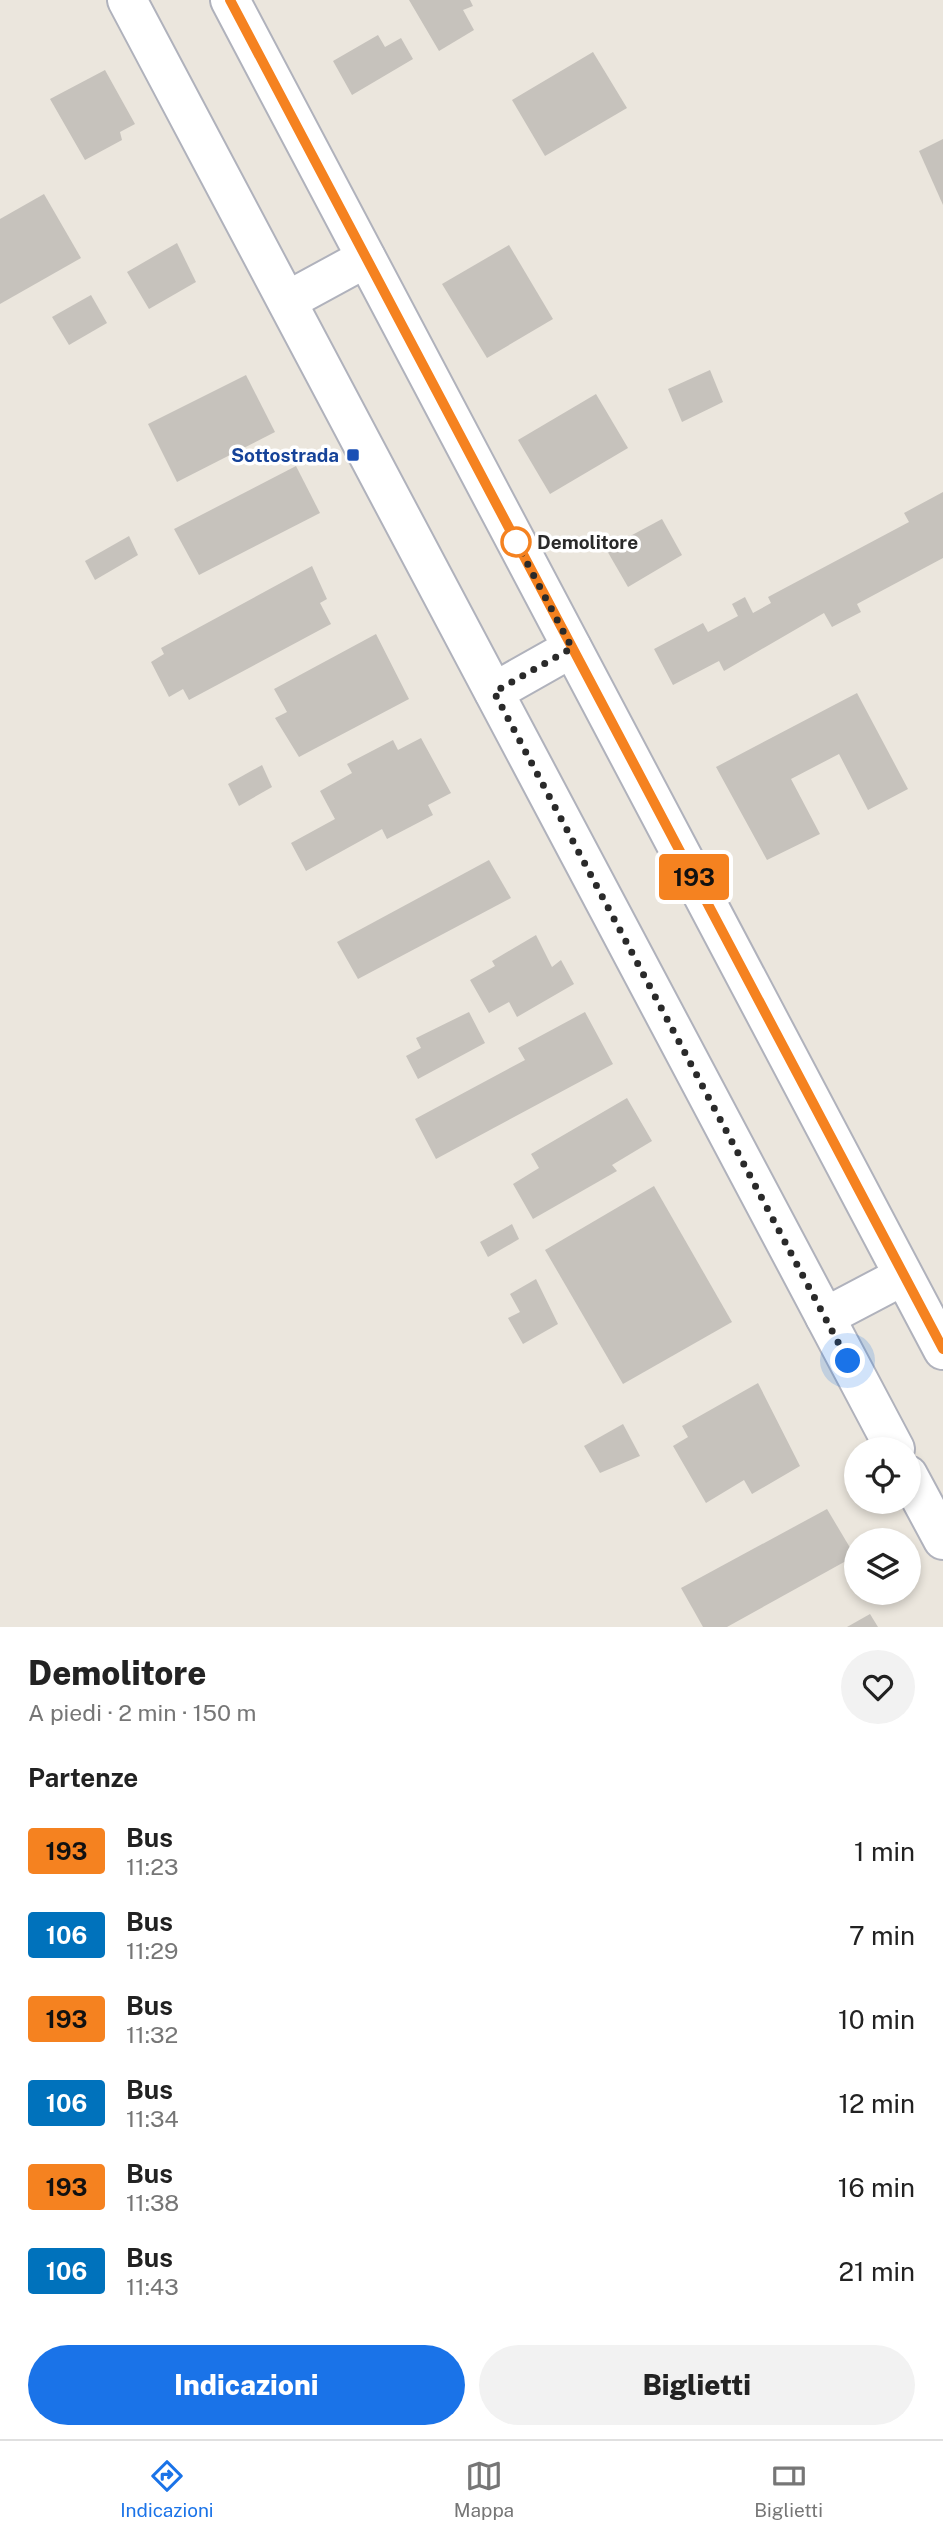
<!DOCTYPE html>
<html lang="it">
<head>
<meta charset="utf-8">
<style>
	body { margin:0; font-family:"Public Sans",sans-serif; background:#f2f2f2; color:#222; height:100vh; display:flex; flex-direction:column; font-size:26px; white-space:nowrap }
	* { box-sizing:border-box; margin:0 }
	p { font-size:23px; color:#767676 }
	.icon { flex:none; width:38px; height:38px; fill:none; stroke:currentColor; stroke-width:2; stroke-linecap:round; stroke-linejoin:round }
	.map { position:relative; height:1627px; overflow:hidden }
	.side { display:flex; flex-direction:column; background:#fff; flex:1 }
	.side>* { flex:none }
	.badge { padding:0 14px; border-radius:5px; font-size:24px; line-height:46px }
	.buttons { position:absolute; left:844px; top:1437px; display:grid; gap:14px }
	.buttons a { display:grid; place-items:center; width:77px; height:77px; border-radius:50%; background:#fff; box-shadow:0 4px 10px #0003; font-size:35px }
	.you { position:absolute; width:35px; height:35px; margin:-18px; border:5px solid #fff; border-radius:50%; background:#1a73e8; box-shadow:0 0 0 10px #1a73e833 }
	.map>.badge { position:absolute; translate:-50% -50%; box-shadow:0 0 0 4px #fff }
	h2 { padding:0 28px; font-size:26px; line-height:63px }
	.round { display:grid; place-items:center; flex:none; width:74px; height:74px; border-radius:37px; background:#f2f2f2 }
	.summary { display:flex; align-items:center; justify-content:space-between; height:119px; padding:0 28px }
	h1 { font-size:33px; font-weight:800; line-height:52px }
	.action { display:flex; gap:14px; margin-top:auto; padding:14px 28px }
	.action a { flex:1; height:80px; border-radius:42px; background:#1a73e8; color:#fff; font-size:28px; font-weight:800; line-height:80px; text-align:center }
	.action a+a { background:#f2f2f2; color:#222 }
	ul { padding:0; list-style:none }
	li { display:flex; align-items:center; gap:21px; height:84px; padding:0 28px }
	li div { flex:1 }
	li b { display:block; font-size:26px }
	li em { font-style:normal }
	li .badge { min-width:77px; font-weight:700; text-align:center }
	.tabs { display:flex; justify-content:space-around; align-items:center; height:98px; border-top:2px solid #e0e0e0; background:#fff; font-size:19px; color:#767676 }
	.tabs a { display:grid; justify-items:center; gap:4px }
	.tabs .selected { color:#1a73e8 }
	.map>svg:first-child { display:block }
</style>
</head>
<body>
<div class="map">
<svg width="943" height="1627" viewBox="0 0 943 1627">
	<rect width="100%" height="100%" fill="#ebe6dd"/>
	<g fill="#c6c2bc">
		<path d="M409,0H470L473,6L463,10L474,30L439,51Z"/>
		<path d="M378,35L385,47L401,38L413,59L352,95L333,61Z"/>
		<path d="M593,52L627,108L545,156L512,100Z"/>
		<path d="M105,70L135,124L120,132L122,140L85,160L50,99Z"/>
		<path d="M943,139V205L919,151Z"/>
		<path d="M44,194L81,258L0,304V219Z"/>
		<path d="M177,243L196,282L149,309L127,272Z"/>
		<path d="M509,245L553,319L487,358L442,284Z"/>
		<path d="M91,295L107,323L69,345L52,317Z"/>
		<path d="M710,370L723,402L682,422L668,389Z"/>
		<path d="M246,375L275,432L177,482L148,424Z"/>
		<path d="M596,394L628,448L550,494L518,440Z"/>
		<path d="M296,466L320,513L199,575L174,529Z"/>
		<path d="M943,492V558L857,604L861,612L832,627L824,613L724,671L719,661L673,685L654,649L703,623L708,632L738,616L732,604L745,597L753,613L771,603L768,597L909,522L904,513Z"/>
		<path d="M662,519L682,555L628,587L606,549Z"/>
		<path d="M129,536L138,555L95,580L85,561Z"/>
		<path d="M312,566L327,599L320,603L331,624L189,700L183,689L169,697L151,662L164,654L161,648Z"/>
		<path d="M376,634L409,699L299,757L275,718L287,712L274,689Z"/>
		<path d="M857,693L908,789L868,810L839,754L791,779L820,834L767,860L716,767Z"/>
		<path d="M421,738L451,793L428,805L433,815L387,839L382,829L306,871L291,843L335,819L320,791L352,773L347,764L393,740L398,750Z"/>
		<path d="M262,765L272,787L239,806L228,784Z"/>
		<path d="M489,860L511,898L358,979L337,942Z"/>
		<path d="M536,935L552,967L561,960L574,984L517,1017L509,1002L489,1013L470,980L495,966L492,961Z"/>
		<path d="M469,1012L485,1043L418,1079L406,1056L421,1048L416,1038Z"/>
		<path d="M585,1012L613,1064L436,1159L415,1119L525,1060L518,1048Z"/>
		<path d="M627,1098L652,1141L612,1165L617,1171L533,1219L513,1184L539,1168L531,1154Z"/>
		<path d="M654,1186L732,1322L623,1384L545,1250Z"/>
		<path d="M512,1224L519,1239L488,1257L480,1242Z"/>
		<path d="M536,1279L558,1324L523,1344L508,1318L520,1312L510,1294Z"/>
		<path d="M758,1383L800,1466L752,1494L744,1480L706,1503L673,1446L688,1437L682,1426Z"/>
		<path d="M623,1424L640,1456L600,1473L584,1446Z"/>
		<path d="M827,1509L855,1556L727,1627H703L681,1588Z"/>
		<path d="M870,1614L878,1627H847Z"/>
	</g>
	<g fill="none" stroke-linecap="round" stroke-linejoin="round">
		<g stroke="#b0b2bc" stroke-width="42">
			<g id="minor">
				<path d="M127,0L895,1449"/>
				<path d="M287,301L366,258"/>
				<path d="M494,692L572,648"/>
				<path d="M825,1317L903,1276"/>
				<path d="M908,1475L943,1540"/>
			</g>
		</g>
		<g stroke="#b0b2bc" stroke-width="42">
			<path id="secondary" d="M230,0L943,1350"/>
		</g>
		<use href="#minor" stroke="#fff" stroke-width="38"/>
		<use href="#secondary" stroke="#fff" stroke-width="38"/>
	</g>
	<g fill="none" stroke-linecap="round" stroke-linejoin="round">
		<g stroke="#fff" stroke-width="16">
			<path id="line" d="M230,0L943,1349"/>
		</g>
		<use href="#line" stroke="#f58220" stroke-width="10"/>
		<path stroke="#2a2a2a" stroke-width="7" stroke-dasharray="0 12.6" d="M516,542L572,648L494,692L848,1361"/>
	</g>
	<rect fill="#1a4fb4" stroke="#fff" stroke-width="2.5" x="346" y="448" width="14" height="14" rx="3.5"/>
	<circle fill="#fff" stroke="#f58220" stroke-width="3.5" cx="516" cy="542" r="14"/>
	<g text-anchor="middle" stroke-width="7" stroke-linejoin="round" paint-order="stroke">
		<g font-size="19" font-weight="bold" fill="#164399" stroke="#fff" text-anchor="end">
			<text x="339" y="462">Sottostrada</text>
		</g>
		<g font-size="19" font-weight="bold" fill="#2a2a2a" stroke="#fff" text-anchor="start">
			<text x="537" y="549">Demolitore</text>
		</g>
	</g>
</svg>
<div class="buttons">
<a><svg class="icon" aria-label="locate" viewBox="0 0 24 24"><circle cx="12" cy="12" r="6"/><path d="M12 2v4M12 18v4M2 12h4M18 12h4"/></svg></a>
<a><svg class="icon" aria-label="layers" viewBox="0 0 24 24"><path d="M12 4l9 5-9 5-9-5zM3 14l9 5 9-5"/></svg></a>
</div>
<div class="you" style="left:848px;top:1361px"></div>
<b class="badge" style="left:694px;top:877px;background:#f58220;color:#111">193</b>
</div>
<section class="side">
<div class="summary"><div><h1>Demolitore</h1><p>A piedi · 2 min · 150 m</p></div><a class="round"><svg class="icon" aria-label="heart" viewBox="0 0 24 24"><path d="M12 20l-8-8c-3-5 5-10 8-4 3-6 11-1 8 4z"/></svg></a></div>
<h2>Partenze</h2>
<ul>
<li><span class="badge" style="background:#f58220;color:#111">193</span><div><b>Bus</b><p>11:23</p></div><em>1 min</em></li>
<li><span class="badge" style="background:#0072bc;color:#fff">106</span><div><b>Bus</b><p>11:29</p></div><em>7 min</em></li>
<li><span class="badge" style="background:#f58220;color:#111">193</span><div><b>Bus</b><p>11:32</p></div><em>10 min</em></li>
<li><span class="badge" style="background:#0072bc;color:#fff">106</span><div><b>Bus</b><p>11:34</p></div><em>12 min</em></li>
<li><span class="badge" style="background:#f58220;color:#111">193</span><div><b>Bus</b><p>11:38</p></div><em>16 min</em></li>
<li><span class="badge" style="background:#0072bc;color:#fff">106</span><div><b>Bus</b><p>11:43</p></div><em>21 min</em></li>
</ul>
<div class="action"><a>Indicazioni</a><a>Biglietti</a></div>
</section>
<nav class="tabs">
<a class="selected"><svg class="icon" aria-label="directions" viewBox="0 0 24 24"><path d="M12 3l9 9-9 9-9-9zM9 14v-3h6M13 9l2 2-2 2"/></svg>Indicazioni</a>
<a><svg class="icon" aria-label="map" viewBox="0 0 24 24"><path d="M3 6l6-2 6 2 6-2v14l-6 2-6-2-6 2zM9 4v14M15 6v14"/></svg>Mappa</a>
<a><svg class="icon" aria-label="tickets" viewBox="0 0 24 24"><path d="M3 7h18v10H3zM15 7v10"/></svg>Biglietti</a>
</nav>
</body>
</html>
